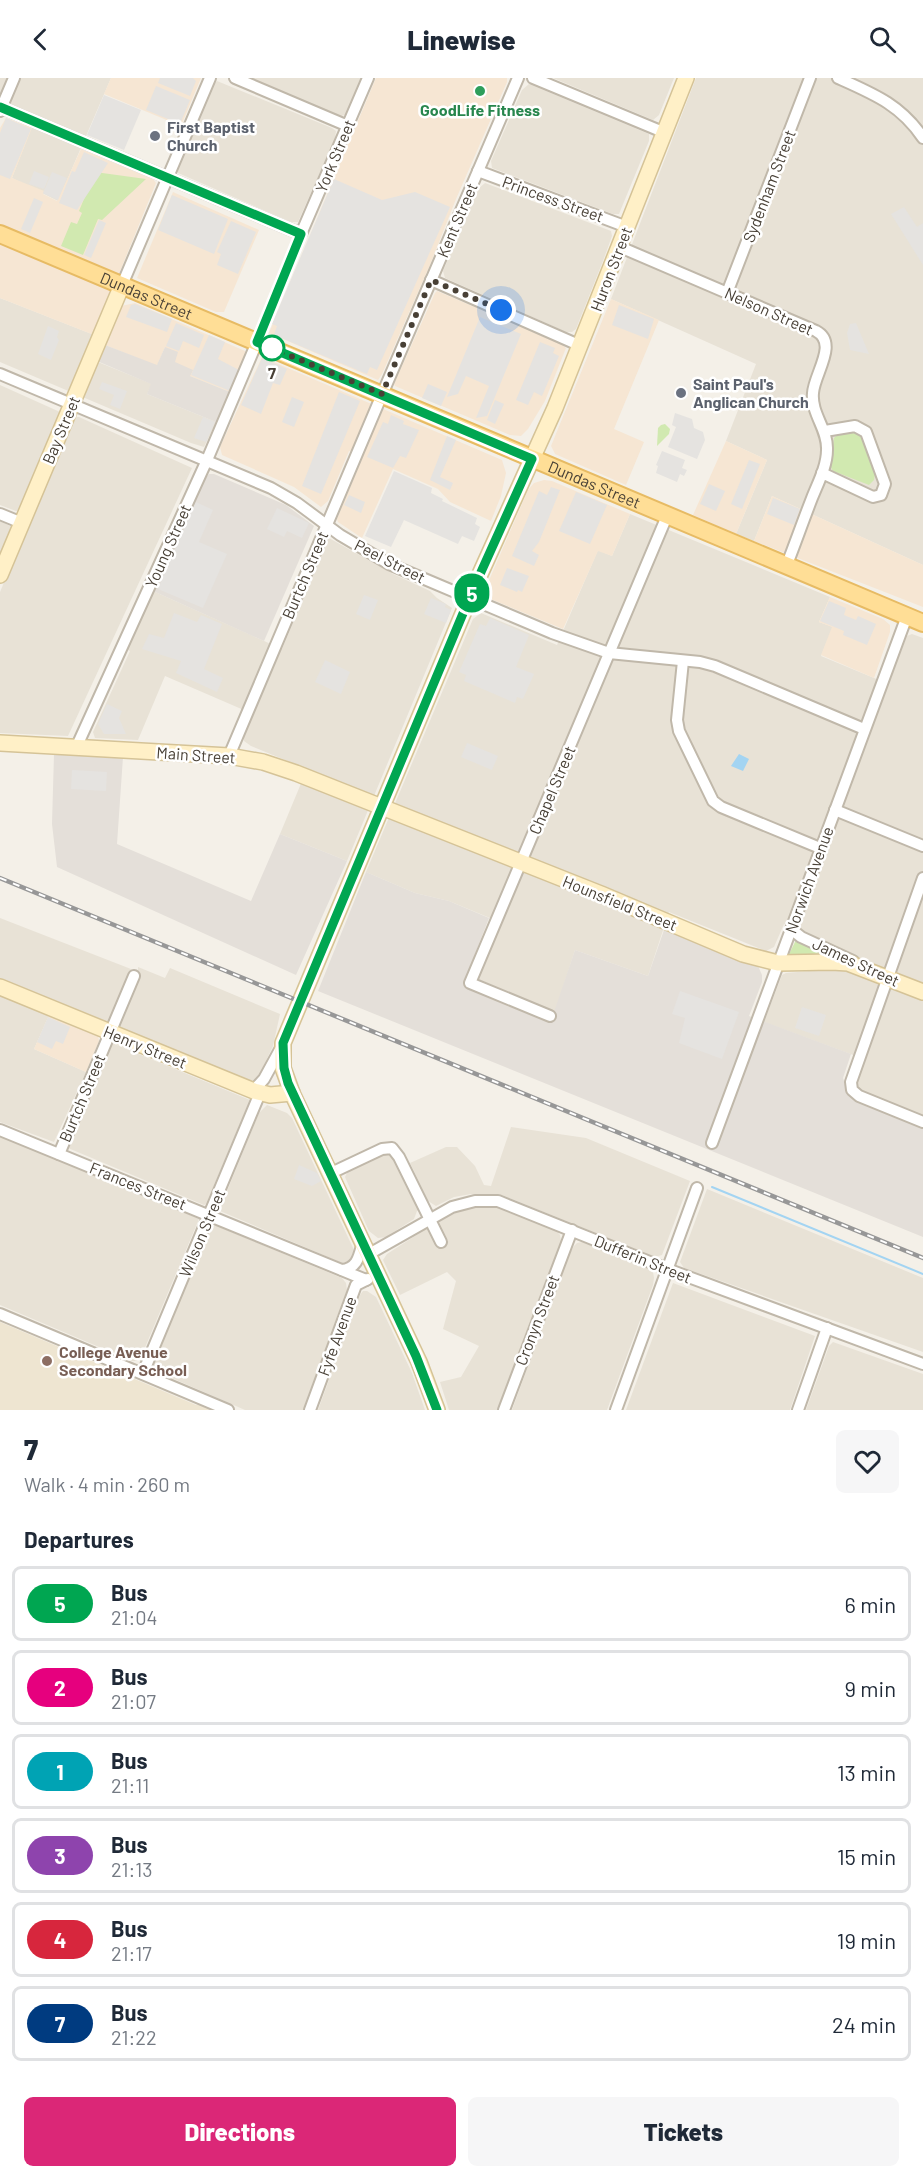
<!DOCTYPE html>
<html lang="en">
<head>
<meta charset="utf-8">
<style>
	body { margin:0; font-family:Barlow,sans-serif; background:#f6f6f7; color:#1f2937; height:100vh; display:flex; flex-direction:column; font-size:22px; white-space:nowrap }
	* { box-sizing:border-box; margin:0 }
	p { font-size:20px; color:#747a83 }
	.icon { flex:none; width:33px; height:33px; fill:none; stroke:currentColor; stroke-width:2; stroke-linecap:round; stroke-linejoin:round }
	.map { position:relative; height:1332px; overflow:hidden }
	.details { display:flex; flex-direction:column; background:#fff; flex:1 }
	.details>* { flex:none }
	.badge { padding:0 12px; border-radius:20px; font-size:21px; line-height:39px }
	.you { position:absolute; width:30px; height:30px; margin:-15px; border:4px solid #fff; border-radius:50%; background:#1a73e8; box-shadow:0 0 0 9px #1a73e833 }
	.map>.badge { position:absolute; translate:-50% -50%; box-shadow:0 0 0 3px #fff }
	h2 { padding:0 24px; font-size:22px; line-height:54px }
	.round { display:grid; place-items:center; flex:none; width:63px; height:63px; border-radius:9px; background:#f6f6f7 }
	.head { display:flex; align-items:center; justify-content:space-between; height:102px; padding:0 24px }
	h1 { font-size:28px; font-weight:800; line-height:45px }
	.action { display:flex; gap:12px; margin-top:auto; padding:12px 24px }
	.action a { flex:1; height:69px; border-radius:9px; background:#db2777; color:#fff; font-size:24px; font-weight:800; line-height:69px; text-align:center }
	.action a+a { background:#f6f6f7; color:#1f2937 }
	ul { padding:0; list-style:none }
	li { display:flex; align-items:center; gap:18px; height:75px; margin:0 12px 9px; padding:0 12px; border:3px solid #e0e1e3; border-radius:9px }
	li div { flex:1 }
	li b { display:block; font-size:22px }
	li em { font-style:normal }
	li .badge { min-width:66px; font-weight:700; text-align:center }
	header { display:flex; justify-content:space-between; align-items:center; height:78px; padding:0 24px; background:#fff; font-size:27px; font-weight:800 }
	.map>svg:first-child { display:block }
</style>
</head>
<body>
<header><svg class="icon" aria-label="back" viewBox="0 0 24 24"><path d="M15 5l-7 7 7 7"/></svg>Linewise<svg class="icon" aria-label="search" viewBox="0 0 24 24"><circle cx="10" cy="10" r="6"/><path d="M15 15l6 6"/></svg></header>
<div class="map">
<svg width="923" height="1332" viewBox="0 0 923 1332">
	<rect width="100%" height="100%" fill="#f4f0e8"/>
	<g fill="#e8e2d6">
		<path d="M0,0H111L58,123L12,100L36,38L0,21Z"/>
		<path d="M249,0H361L347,33L345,37L341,38Z"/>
		<path d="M553,0H674L659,37L653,42Z"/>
		<path d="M696,0H923V487L772,418L754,463L736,456L767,382L726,363L756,286L611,221Z"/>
		<path d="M217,3L332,50L336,53L335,61L298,144H291L178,95V91L214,6Z"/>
		<path d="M529,6L649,56V63L619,136H613L492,90L491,83L522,12Z"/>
		<path d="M485,105L611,153L612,158L603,183L576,251L572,254H566L445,200L443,193L479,110Z"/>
		<path d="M0,220L107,262L98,284L152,306L147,316L216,344L204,369L191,365L0,284Z"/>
		<path d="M0,307L60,334L19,432L16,433L0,427Z"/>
		<path d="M74,339H79L192,390L68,658L0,655V514Z"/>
		<path d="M630,436L830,519L819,544L833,549L821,578L874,600L888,606L907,558L912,556L923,560V1039L860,1013L856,1005L864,981L764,944L782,897L786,895L833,891L838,870L807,857L801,852L784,846L774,869L766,873L669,834L648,898L575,872L555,934L478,901L502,845L449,823L415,815L366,794L473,541L481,535L557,567L598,472L612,478Z"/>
		<path d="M0,443L12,449L0,478Z"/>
		<path d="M329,460L393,496L430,513L437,520L452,530L347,783L280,756L307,691L251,668L244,663V657L253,636L165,598L138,662L95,660L93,654L130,573L126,571L153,513L282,571Z"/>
		<path d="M0,840L131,891L130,897L110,942L104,944L0,902Z"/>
		<path d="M138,889L165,900L170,890L280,936L273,968L257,1002L247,1003L120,952L119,945L138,898Z"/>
		<path d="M0,917L49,937L34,971L86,994L54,1064L0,1044Z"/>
		<path d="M112,965L250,1022L206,1126L204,1127L68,1070Z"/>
		<path d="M267,1027L287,1035L292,1040L354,1172L355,1177L350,1183L342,1185L220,1133V1130L259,1035Z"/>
		<path d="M511,1049L586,1060L690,1103L662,1177L655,1179L502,1117L471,1116L454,1119L436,1128L428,1123L410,1085L446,1069H457L475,1088L484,1107L491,1108Z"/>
		<path d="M0,1058L199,1141L141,1279L137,1283H132L0,1227Z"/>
		<path d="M386,1074L392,1075L419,1132L417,1133L414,1141L386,1159L378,1160L369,1153L345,1099L348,1093Z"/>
		<path d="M707,1111L923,1200V1274L684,1190L680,1184Z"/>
		<path d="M473,1128H493L508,1132L556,1152L560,1157L561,1163L497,1332H449L440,1304L461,1299L479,1268L443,1251L456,1203L447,1194L400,1217L383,1182L387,1176L438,1143L457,1133Z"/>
		<path d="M213,1148H217L342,1200L346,1205L347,1212L303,1332H245L158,1294L154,1290V1282L209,1152Z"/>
		<path d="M582,1164L587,1166L588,1165L647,1189L653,1194L654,1200L653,1207L607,1332H512L569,1177L574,1168L577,1165Z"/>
		<path d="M673,1205L815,1258L790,1332H626Z"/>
		<path d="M363,1213H367L376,1219L412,1295L425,1332H318L360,1217Z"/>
		<path d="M833,1264L923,1296V1332H806L829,1268Z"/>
	</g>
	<g fill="#f6e6d3">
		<path d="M111,0H201L181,48L104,16Z"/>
		<path d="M376,0H507V4L456,121L430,187L382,296L378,302L269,255Z"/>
		<path d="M6,40L32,50L12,100L44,113L43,116L57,123L81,71L153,101L156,105L94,257L0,220V50Z"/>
		<path d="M173,114L259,152L224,234H216L137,200Z"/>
		<path d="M437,213L562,266L566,270L545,323L528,351L521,358L510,357L395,308L394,306L435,215Z"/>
		<path d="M611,221L659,242L614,351L644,364L626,407L555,376L551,368Z"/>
		<path d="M135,225L245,273L247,278L230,314L190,298L174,284L165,269L157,288L105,267L121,228Z"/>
		<path d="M262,279L502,382L506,395L501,418L491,443L450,424L438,411L393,391L362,460L338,444L337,441L363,378L349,373L328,423L321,429L294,409L222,377L220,369Z"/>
		<path d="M726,363L767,382L736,456L693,437Z"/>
		<path d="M544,402L552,403L630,436L612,478L598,473L563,551L488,520L484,514L528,412L534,405Z"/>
		<path d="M772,418L923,487V529L754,463Z"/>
		<path d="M830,519L883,541L890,547V554L874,600L821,577L832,549L819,544Z"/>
		<path d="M49,937L98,958L99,963L86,994L34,971Z"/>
	</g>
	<g fill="#e4dfd9">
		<path d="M105,267L157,287L165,269L178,274L175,284L193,292L190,298L230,314L216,344L147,316L151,306L97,283Z"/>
		<path d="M209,396H214L286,427L314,448L264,563L153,513L205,401Z"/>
		<path d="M54,676L123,679L117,766L251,823L280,756L347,783L296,897L57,789L52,746Z"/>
		<path d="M366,794L415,815L449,823L489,840L463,907L551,943L575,872L648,898L664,852L758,888L762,897V904L749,938L851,976L843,1000L848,1015L923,1048V1159L318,913Z"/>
	</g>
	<path fill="#eee5d1" d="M0,1244L196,1327L199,1326L213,1332H0Z"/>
	<g fill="#d1e9b0">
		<path d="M95,94L146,101L102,142L98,141L83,177L61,168L71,144L77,146L82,135L79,133Z"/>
		<path d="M665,346L670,351L669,356L657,368L658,350L661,347Z"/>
		<path d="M855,353L862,358L875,396L874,402L869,407L833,393L830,388L834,360L837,357Z"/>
		<path d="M797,860L826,875L788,878Z"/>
	</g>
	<g fill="#e5e3e0">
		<path d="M160,0H193L196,3L190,18L158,5Z"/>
		<path d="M156,8L190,22L180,46L146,32Z"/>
		<path d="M104,17L141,32L124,72L87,57Z"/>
		<path d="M6,40L31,51L10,101L0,97V55Z"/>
		<path d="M84,74L108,85L77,132L59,125L72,93L75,94Z"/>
		<path d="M34,93L49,99L44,111L29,106Z"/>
		<path d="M52,94L67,100L58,122L43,115Z"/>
		<path d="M334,101L382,122L415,114L450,129L377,292L370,289L367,296L274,257L277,248L272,246Z"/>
		<path d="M172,117L228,141L214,176L158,152Z"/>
		<path d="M34,120L43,124L30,155L21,151Z"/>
		<path d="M904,129L917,149L923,145V187L891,136Z"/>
		<path d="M99,142L106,145L91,180L84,177Z"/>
		<path d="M231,143L256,154L238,196L217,187L221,176L217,174Z"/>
		<path d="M135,226L172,241L167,254L126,239L131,227Z"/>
		<path d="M619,227L654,241L648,261L612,247Z"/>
		<path d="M480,239L521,256L487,338L476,340L489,308L466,298L458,316L447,319Z"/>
		<path d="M176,245L204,257L199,270L183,263L179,273L166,268Z"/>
		<path d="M856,245L869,276L850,272L847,255L850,246Z"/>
		<path d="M48,248L59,253L57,259L59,262L51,282L38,276Z"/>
		<path d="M209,257L225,264L218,281L239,292L230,313L191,297Z"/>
		<path d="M540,264L555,270L553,275L559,278L542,318L534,314L528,327L516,322Z"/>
		<path d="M262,280L287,291L280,307L273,305L261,336L241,327Z"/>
		<path d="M102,304L127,313L120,331L110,327L114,317L99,311Z"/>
		<path d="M428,306L447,314L441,328L422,320Z"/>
		<path d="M339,314L360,323L321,416L302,408Z"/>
		<path d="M292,319L304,324L294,349L282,344Z"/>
		<path d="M495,322L504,326L495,346L487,342Z"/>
		<path d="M675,335L692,341L694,350L703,354L705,362L697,381L668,369L676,349L672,347Z"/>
		<path d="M391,337L404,343L403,346L419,352L406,380L400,378L393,390L367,379L383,344L388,346Z"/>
		<path d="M203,339L215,344L206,364L194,360Z"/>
		<path d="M447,358L456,362L440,399L453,405L450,412L430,402Z"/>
		<path d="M662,373L685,382L682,390L687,392L684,398L680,396L677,404L656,395L658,388L656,387Z"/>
		<path d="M749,382L760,386L742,431L731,426Z"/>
		<path d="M394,393L432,410L431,415L443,421L442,423L477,440L475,446L480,449L474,463L462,458L458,466L404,442L391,469L365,458Z"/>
		<path d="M709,406L725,413L716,433L700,426Z"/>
		<path d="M551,409L560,412L539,464L532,473L539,477L534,488L512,478L539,413L547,417Z"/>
		<path d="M576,414L607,427L590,466L559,453Z"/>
		<path d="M349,417L365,424L361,435L344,427Z"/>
		<path d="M773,420L800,431L794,447L767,436Z"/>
		<path d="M196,424L213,432L199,464L227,476L203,530L158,511Z"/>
		<path d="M277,430L309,445L302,460L287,453L284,459L267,451Z"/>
		<path d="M507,490L529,498L522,514L518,512L517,514L500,507Z"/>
		<path d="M364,517L378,522L370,542L356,536Z"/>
		<path d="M431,520L446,526L445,529L451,532L446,545L424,536Z"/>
		<path d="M829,523L846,530L844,537L856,542L858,538L876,546L867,567L843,557L844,553L820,543Z"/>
		<path d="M174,535L197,544L201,537L222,546L204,591L223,600L217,614L176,595L181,583L142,571L149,556L164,560Z"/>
		<path d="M490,540L529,557L516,589L534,596L523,621L517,619L515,625L464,603L466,597L459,594L480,546L486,548Z"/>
		<path d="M325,582L350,594L341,616L315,604Z"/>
		<path d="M107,626L122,633L119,640L126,656H104L98,646Z"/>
		<path d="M467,665L498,678L492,692L461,679Z"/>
		<path d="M72,692L107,694L106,713L71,711Z"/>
		<path d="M680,913L739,934L722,981L679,965L685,940L672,936Z"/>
		<path d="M802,929L826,937L819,958L795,950Z"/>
		<path d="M48,939L70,949L63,966L56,963L52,971L37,964Z"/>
		<path d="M299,1087L317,1095L321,1103L312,1108L294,1101Z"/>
	</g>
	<path fill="#a3d4f2" d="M739,676L749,681L743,693L731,688Z"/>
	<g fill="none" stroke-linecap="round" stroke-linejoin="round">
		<path stroke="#a3d4f2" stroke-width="2" d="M712,1109L923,1196"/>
		<g stroke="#c0b8aa" stroke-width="14">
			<g id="street">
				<path d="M235,0L348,48"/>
				<path d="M533,0L663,54"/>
				<path d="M838,0C874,16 901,27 923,60"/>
				<path d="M0,29L301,156L368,0"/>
				<path d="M0,33L14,0"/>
				<path d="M478,93L627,149"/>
				<path d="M620,169L816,253C839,265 814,296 813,315C811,336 828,351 827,372C827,388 818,405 812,420C803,443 795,466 786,489"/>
				<path d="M431,202L581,268"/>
				<path d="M122,207L210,0"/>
				<path d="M727,215L810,0"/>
				<path d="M0,296L271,410L297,425L340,457L389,486L552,555L609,575L700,584L715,588L864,651"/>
				<path d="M822,395L873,419L881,417L885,406L866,354L855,348L825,353"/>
				<path d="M0,436L22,445"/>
				<path d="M683,583L677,642L679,653L713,723L721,729L820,770"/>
				<path d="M76,670L207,382L257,264"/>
				<path d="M229,678L378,326L518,0"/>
				<path d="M835,732L923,768"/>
				<path d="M923,800L851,1004L852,1012L859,1018L923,1044"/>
				<path d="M791,851L801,859L853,883"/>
				<path d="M550,938L470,905L667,438"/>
				<path d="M253,1013L264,1001L282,968"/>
				<path d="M0,1052L366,1202"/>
				<path d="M712,1065L907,538"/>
				<path d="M59,1076L134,898"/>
				<path d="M329,1096L382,1071L392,1070L399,1079L441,1164"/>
				<path d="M369,1176L452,1129L475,1123H498L667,1191L923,1286"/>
				<path d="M342,1192C358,1190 359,1178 363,1164"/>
				<path d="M0,1236L228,1332"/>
				<path d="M143,1295L260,1015"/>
				<path d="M310,1332L356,1207L368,1201"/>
				<path d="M504,1332L572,1152"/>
				<path d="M616,1332L697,1110"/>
				<path d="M798,1332L827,1250"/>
			</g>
		</g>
		<g stroke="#d5c397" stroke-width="18">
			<g id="secondary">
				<path d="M0,497L122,207"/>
				<path d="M0,665L229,678L263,684L296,695L601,816L743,876L778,885L832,884L848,885L923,914"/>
				<path d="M0,909L254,1013L270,1017L292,1015"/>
				<path d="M437,1332L419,1284L292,1015L283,990V965L472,514L555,330L686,0"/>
			</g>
		</g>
		<g stroke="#e7bb64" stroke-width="20">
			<g id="primary">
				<path id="s1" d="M0,156L923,545"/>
			</g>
		</g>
		<use href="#street" stroke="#fff" stroke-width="10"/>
		<use href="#secondary" stroke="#fff0c7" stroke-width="15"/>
		<use href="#primary" stroke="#ffde96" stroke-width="16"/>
		<g stroke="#979797" stroke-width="4.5">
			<path id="rail" d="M0,800L923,1180"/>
		</g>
		<use href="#rail" stroke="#fff" stroke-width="2" stroke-dasharray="7" stroke-linecap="butt"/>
	</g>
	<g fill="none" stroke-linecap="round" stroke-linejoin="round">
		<g stroke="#fff" stroke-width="14">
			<path id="line" d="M0,29L301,156L257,264L532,381L472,514L283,965L284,990L288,1005L416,1278L437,1332"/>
		</g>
		<use href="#line" stroke="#00a651" stroke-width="9"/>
		<path stroke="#484036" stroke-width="6" stroke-dasharray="0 10.8" d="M272,270L267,268L382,316L431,202L501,232"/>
	</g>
	<circle fill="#2e9e5b" stroke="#fff" stroke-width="2" cx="480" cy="13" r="6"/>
	<g fill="#6b7280" stroke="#fff" stroke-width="2">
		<circle cx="155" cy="58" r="6"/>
		<circle cx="681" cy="315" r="6"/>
	</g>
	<circle fill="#fff" stroke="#00a651" stroke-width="3" cx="272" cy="270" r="12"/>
	<circle fill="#8d6e63" stroke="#fff" stroke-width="2" cx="47" cy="1283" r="6"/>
	<g text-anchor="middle" stroke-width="5" stroke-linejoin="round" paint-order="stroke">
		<g font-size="16" font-weight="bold" fill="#27864d" stroke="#fff">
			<text x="480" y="38">GoodLife Fitness</text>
		</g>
		<g font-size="16" font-weight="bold" fill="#5b616d" stroke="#fff" text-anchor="start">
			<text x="167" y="55">First Baptist<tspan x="167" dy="18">Church</tspan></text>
			<text x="693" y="312">Saint Paul's<tspan x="693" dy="18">Anglican Church</tspan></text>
		</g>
		<g font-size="16" fill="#484036" stroke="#fff">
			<text transform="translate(335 78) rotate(-67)" y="6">York Street</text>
			<text transform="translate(769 108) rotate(-69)" y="6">Sydenham Street</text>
			<text transform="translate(553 121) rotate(20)" y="6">Princess Street</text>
			<text transform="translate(457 142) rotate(-67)" y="6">Kent Street</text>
			<text transform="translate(611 191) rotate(-69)" y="6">Huron Street</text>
			<text dy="6" stroke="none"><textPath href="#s1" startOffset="159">Dundas Street</textPath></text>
			<text transform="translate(769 233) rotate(24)" y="6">Nelson Street</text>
			<text transform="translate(61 352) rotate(-67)" y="6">Bay Street</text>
			<text dy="6" stroke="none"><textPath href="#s1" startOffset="645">Dundas Street</textPath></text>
			<text transform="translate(168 468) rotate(-66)" y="6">Young Street</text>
			<text transform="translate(390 483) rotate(27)" y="6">Peel Street</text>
			<text transform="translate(305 497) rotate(-67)" y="6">Burtch Street</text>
			<text transform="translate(196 677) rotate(4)" y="6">Main Street</text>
			<text transform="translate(552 712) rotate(-67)" y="6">Chapel Street</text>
			<text transform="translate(809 802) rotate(-70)" y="6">Norwich Avenue</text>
			<text transform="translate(620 825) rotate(22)" y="6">Hounsfield Street</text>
			<text transform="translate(856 884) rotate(25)" y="6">James Street</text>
			<text transform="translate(145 969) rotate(22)" y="6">Henry Street</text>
			<text transform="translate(82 1020) rotate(-67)" y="6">Burtch Street</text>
			<text transform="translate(138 1108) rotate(22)" y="6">Frances Street</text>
			<text transform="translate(202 1155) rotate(-67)" y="6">Wilson Street</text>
			<text transform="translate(643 1181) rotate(22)" y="6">Dufferin Street</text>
			<text transform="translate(537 1242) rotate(-69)" y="6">Cronyn Street</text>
			<text transform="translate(337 1258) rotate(-70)" y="6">Fyfe Avenue</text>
		</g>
		<g font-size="16" font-weight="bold" fill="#484036" stroke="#fff">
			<text x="272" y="301">7</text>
		</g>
		<g font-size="16" font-weight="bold" fill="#785e54" stroke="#fff" text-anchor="start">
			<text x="59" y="1280">College Avenue<tspan x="59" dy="18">Secondary School</tspan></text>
		</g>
	</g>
</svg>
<div class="you" style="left:501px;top:232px"></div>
<b class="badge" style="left:472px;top:515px;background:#00a651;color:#fff">5</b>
</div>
<section class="details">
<div class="head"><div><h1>7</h1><p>Walk · 4 min · 260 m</p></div><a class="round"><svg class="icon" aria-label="heart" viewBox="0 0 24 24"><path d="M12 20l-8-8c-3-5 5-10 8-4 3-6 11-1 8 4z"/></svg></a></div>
<h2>Departures</h2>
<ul>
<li><span class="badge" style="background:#00a651;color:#fff">5</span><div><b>Bus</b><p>21:04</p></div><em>6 min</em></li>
<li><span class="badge" style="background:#e6007e;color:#fff">2</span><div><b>Bus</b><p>21:07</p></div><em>9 min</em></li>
<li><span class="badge" style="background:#00a3b4;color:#fff">1</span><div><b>Bus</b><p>21:11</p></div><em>13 min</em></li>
<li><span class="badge" style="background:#8e44ad;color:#fff">3</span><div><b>Bus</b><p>21:13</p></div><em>15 min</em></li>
<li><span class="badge" style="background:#d7263d;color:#fff">4</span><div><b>Bus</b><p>21:17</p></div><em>19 min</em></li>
<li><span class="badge" style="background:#003b80;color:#fff">7</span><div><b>Bus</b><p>21:22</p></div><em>24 min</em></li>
</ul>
<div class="action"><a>Directions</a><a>Tickets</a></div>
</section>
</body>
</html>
